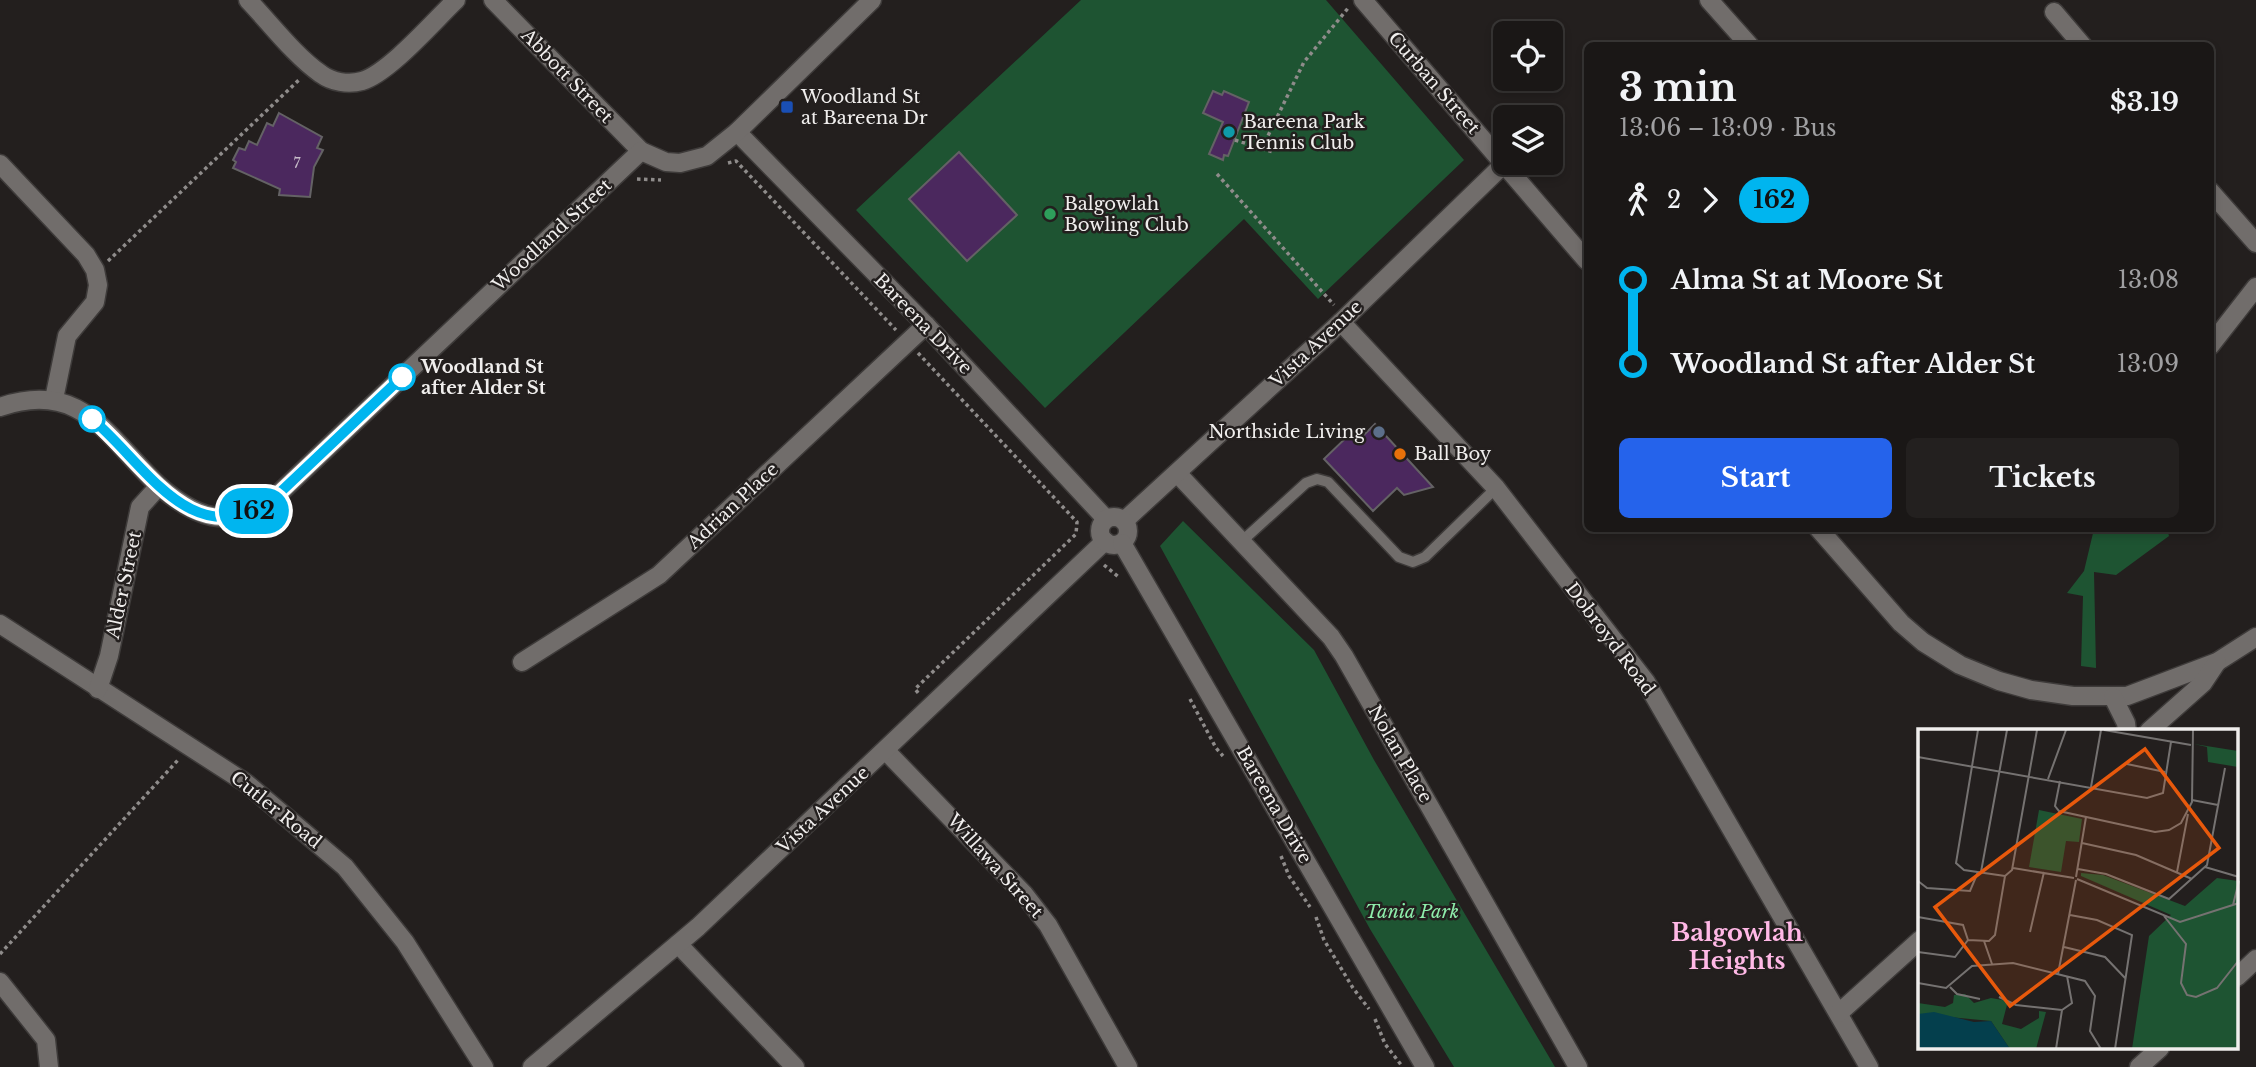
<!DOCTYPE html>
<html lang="en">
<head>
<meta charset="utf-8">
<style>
	body { margin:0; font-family:"Libre Baskerville",serif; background:#23201f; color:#f1f3f6; height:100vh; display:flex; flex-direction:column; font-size:26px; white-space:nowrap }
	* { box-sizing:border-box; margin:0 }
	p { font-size:23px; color:#9f9fa1 }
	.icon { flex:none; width:38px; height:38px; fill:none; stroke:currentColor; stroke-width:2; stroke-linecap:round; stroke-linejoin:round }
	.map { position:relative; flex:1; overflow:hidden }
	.panel { position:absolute; left:1584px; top:42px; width:630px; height:490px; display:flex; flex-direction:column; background:#1a1716; border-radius:10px; box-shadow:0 4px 10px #0003,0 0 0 2px #383635 }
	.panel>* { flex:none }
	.badge { padding:0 14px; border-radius:23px; font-size:24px; line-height:46px }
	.tools { position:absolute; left:1493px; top:21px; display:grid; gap:14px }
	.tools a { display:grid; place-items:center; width:70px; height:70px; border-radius:10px; background:#1a1716; box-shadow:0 4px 10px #0003,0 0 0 2px #383635; font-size:35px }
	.map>.badge { position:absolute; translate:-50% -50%; box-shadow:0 0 0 4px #fff }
	.legs { display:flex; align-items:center; gap:10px; height:77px; padding:0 35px; font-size:23px }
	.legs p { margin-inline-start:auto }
	.head { display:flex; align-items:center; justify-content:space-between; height:119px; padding:0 35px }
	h1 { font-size:38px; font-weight:700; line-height:52px }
	.primary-button { display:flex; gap:14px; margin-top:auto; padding:14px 35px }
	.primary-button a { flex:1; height:80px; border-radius:10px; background:#2563eb; color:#fff; font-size:28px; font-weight:700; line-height:80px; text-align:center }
	.primary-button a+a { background:#23201f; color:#f1f3f6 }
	ul { padding:0 35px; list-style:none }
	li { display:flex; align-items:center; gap:24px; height:84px; font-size:26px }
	li i { display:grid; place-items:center; width:10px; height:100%; margin:0 9px; background:currentColor }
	li i::after { content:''; width:18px; height:18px; margin:-9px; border:5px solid; border-radius:50%; background:#1a1716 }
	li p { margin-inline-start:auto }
	li:first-child i { background:linear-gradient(#0000 50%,currentColor 0) }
	li:last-child i { background:linear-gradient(currentColor 50%,#0000 0) }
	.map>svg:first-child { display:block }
</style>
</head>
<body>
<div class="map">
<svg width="2256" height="1067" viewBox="0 0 2256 1067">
	<rect width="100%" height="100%" fill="#231f1e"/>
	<g fill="#1e5432">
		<path d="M1081,0H1326L1464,160L1318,299L1244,219L1045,408L856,210Z"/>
		<path d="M1183,521L1314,650L1374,760L1555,1067H1454L1370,929L1160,546Z"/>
		<path d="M2094,529H2167L2169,536L2116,575L2094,572L2096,668L2081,666L2083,596L2067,593L2084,571Z"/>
	</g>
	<g fill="#4b285e" stroke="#646265" stroke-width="2">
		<path d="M1213,91L1222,95L1224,91L1249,102L1228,156L1224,155L1223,160L1209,154L1223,122L1203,113Z"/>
		<path d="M279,113L322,137L317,148L323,150L314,167L310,197L279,195L280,189L233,168L236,162L233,160L239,148L245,150L249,141L257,145L267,123L273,126Z"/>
		<path d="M959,152L1017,215L967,261L909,199Z"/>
		<path d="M1375,424L1433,487L1404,495L1397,488L1373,511L1324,459L1355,429L1363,436Z"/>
	</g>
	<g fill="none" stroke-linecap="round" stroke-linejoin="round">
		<g stroke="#3e3b3a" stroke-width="13">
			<path id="lane" d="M1241,542L1306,483L1317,479L1328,482L1399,557L1413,562L1425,557L1496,488"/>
		</g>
		<g stroke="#3e3b3a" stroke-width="21">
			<g id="street">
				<path d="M248,0C270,23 295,56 321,74C332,82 348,85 362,81C389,73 434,21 456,0"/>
				<path d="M493,0L641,151"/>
				<path d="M1363,0L1587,261"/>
				<path d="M1709,0L1750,46"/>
				<path d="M2054,12L2083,46"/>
				<path d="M0,164L86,255L95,270L98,285L95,302L67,336L54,399"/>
				<path d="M2210,191L2256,243"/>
				<path d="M1341,322L1496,488L1646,682L1869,1067"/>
				<path d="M2210,346L2256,287"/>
				<path d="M0,407C82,379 107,437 159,486"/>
				<path d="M1177,473L1331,637L1344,656L1578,1067"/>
				<path d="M1124,521L1341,322L1504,164"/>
				<path d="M1818,528L1901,623L1923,642L1960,665L1999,681L2031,690L2073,696H2127L2217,662L2256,637"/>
				<path d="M522,662L659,575L926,325"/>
				<path d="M2113,697L2126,723L2127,731"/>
				<path d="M2149,731L2203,683L2217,662"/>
				<path d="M886,751L1024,894L1048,925L1128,1067"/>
				<path d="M678,944L795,1067"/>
				<path d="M2237,977L2256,959"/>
				<path d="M0,982L46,1040L49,1067"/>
				<path d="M1839,1013L1920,940"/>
				<path d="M532,1067L698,927L1105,541"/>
				<path d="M2139,1067L2160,1048"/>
			</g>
		</g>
		<g stroke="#3e3b3a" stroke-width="21">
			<g id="secondary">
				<path d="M737,132L926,325L1106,519"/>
				<circle cx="1114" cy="531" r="14"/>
				<path d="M1122,543L1425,1067"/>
				<path d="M0,624L246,783L345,867L405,942L484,1067"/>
				<path d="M98,689L109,656L140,507L159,486C195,517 227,530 270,502L641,151L666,162L680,163L707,156L737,132L872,0"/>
			</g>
		</g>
		<g stroke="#8f8c8b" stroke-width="3.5" stroke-dasharray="3.5 3.5" stroke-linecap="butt">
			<path d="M1235,140L1273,152"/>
			<path d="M1262,148L1304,62L1349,7"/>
			<path d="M728,163L736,161L896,330"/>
			<path d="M1217,174L1334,305"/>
			<path d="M637,179L661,180"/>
			<path d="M108,261L301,78"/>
			<path d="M918,353L1077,522L1076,534L915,689L920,695"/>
			<path d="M1104,565L1120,578"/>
			<path d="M1190,699L1216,748L1223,756"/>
			<path d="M1281,856L1289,876L1310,907"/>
			<path d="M1316,917L1324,940L1353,988L1369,1009"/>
			<path d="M0,954L178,760"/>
			<path d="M1375,1019L1385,1044L1402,1066"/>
		</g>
		<use href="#lane" stroke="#716d6b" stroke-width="10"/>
		<use href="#street" stroke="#716d6b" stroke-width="18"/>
		<use href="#secondary" stroke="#716d6b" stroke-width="18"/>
	</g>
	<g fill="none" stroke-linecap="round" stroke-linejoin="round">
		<g stroke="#fff" stroke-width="16">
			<path id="line-1" d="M92,419C145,463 190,553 270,502L402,377"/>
		</g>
		<use href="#line-1" stroke="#00b5ef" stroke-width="10"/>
	</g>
	<rect fill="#1a4fb4" stroke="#231f1e" stroke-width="2.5" x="780" y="100" width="14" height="14" rx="3.5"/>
	<circle fill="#0f9aa8" stroke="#231f1e" stroke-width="2.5" cx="1229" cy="132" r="7"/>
	<circle fill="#2e9e5b" stroke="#231f1e" stroke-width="2.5" cx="1050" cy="214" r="7"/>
	<g fill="#fff" stroke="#00b5ef" stroke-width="3.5">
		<circle cx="402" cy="377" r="12"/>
		<circle cx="92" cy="419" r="12"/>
	</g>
	<circle fill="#5c6f8a" stroke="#231f1e" stroke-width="2.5" cx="1379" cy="432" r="7"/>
	<circle fill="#e8710a" stroke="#231f1e" stroke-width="2.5" cx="1400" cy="454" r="7"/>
	<g text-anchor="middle" stroke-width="5" stroke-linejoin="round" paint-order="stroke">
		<g font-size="14" fill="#c7bcc9">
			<text x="297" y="168">7</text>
		</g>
		<g font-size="18" fill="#f0eeed" stroke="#231f1e">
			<text transform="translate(567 76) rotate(46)" y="6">Abbott Street</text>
			<text transform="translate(1434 83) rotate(49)" y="6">Curban Street</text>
			<text transform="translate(552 235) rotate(-43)" y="6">Woodland Street</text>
			<text transform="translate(923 324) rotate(46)" y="6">Bareena Drive</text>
			<text transform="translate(1316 344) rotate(-43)" y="6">Vista Avenue</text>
			<text transform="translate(733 506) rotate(-43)" y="6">Adrian Place</text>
			<text transform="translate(124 585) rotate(-78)" y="6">Alder Street</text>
			<text transform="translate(1610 639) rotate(53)" y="6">Dobroyd Road</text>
			<text transform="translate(1400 754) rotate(60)" y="6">Nolan Place</text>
			<text transform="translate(1274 805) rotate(60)" y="6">Bareena Drive</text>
			<text transform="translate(276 810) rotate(39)" y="6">Cutler Road</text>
			<text transform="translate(823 810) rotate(-43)" y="6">Vista Avenue</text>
			<text transform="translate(995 866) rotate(48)" y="6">Willawa Street</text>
		</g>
		<g font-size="18" fill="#f0eeed" stroke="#231f1e" text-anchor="start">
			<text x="801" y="103">Woodland St<tspan x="801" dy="21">at Bareena Dr</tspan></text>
			<text x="1243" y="128">Bareena Park<tspan x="1243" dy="21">Tennis Club</tspan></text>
			<text x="1064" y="210">Balgowlah<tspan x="1064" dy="21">Bowling Club</tspan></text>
			<text x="1365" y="438" text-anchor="end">Northside Living</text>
			<text x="1414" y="460">Ball Boy</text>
		</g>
		<g font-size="18" font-weight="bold" fill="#f0eeed" stroke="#231f1e" text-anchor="start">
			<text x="421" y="373">Woodland St<tspan x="421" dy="21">after Alder St</tspan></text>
		</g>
		<g font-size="18" font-style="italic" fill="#8eedab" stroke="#231f1e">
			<text x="1412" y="918">Tania Park</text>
		</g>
		<g font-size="24" font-weight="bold" fill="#ffb8e6" stroke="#231f1e">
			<text x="1737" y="941">Balgowlah<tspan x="1737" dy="28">Heights</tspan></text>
		</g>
	</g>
	<g transform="translate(1918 729)">
		<rect width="320" height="320" fill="#231f1e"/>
		<path d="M276,15L320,22V38L290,33L289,18ZM121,81L164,90L161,113L148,112L143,143L111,138ZM163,144L185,146L267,177L299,149L320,152V320H214L231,207L253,186L163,147ZM47,265L56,274L73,269L90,272L84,295L103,300L121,289V282L128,283L118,320H92L73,292L0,285V274L27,278L35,274L36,266Z" fill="#1e5432"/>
		<path d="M16,283L56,293L73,292L92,320H0V285Z" fill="#043f4d"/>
		<path fill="none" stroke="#757271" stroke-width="2" d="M60,1L38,134L46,141L87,147M186,1L273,16M0,28L229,69L245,64L253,13M209,35L247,43M130,50L148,1M142,52L137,77L141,82L237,103L251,101L263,94L274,73L275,1M173,58L183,1M274,71L300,76M164,114L218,126L274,150M287,138L321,148M95,139L156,149M160,140L188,145L251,170L289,136L307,39M63,143L89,1M259,143L270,85M158,148L168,88M159,150L262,193L321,174M0,152L9,159L52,162L60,143M315,176L321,152M152,186L179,191L214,206L197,320M246,187L268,215L263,254L269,266L278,268L299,259L321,231M0,188L45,196L50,211M112,203L126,143M50,211L71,212L77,206L87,147L94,141L119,1M66,212L74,235M146,218L187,228L208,250M0,223L37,228L50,211M140,245L158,151M0,254L28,259L54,237L95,234L167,252L177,267L172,302L183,320M32,258L39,265L62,270M81,268L98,276L144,281M138,320L144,281L154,274L149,247"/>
		<path fill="#e8590c" fill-opacity="0.15" stroke="#e8590c" stroke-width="3.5" d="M227,20L301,119L92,277L17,178Z"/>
		<rect width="320" height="320" fill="none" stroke="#f0eeed" stroke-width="3.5"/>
	</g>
</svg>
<div class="tools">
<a><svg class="icon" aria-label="locate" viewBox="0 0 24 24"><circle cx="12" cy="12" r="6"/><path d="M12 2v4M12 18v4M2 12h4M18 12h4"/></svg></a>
<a><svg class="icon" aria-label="layers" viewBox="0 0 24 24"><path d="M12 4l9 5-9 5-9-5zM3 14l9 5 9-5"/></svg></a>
</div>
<b class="badge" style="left:254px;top:511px;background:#00b5ef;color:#111">162</b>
<section class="panel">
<div class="head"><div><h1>3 min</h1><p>13:06 – 13:09 · Bus</p></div><b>$3.19</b></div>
<div class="legs"><svg class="icon" aria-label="walk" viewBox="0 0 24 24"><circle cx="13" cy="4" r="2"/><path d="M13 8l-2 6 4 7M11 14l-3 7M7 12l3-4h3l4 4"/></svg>2<svg class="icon" aria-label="forward" viewBox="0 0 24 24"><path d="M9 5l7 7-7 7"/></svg><b class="badge" style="background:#00b5ef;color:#111">162</b></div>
<ul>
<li><i style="color:#00b5ef"></i><b>Alma St at Moore St</b><p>13:08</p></li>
<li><i style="color:#00b5ef"></i><b>Woodland St after Alder St</b><p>13:09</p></li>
</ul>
<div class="primary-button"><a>Start</a><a>Tickets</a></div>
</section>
</div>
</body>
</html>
